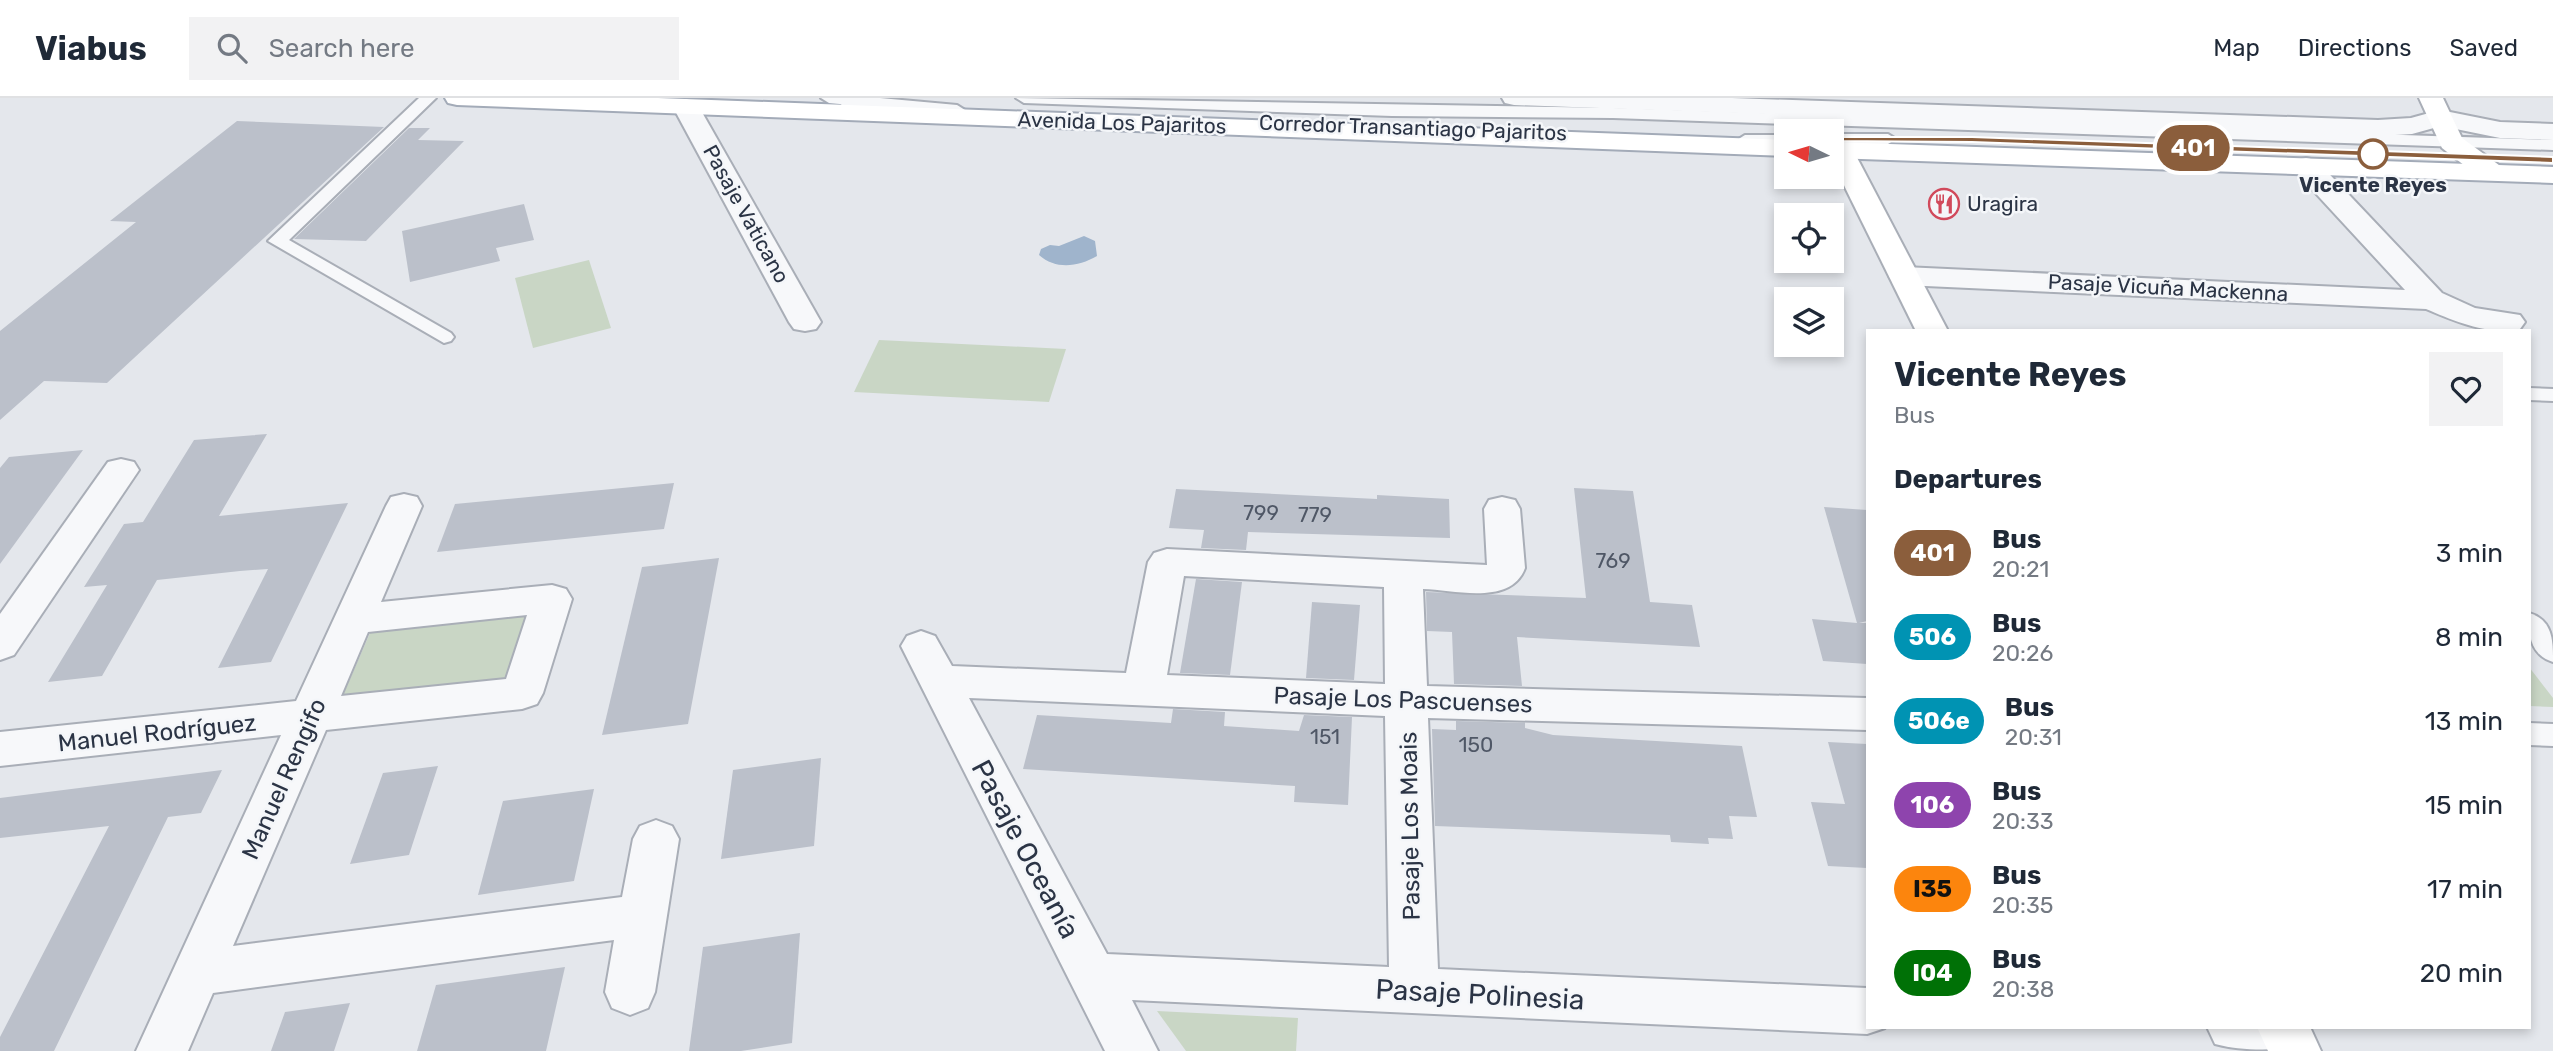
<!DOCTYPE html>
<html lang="en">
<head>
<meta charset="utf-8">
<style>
	body { margin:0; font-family:Rubik,sans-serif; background:#f2f2f3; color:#1f2937; height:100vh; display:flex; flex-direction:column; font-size:26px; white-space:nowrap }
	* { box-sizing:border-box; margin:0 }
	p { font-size:23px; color:#747a83 }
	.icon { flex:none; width:38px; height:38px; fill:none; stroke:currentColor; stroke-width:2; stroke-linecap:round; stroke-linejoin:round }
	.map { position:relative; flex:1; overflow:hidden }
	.sheet { position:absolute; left:1866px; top:231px; width:665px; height:700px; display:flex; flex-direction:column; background:#fff; border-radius:0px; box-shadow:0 4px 10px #0003 }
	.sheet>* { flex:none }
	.badge { padding:0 14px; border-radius:23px; font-size:24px; line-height:46px }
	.needle { width:46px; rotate:275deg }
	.tools { position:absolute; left:1774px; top:21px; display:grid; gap:14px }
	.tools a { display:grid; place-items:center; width:70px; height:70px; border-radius:0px; background:#fff; box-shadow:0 4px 10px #0003; font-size:35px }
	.map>.badge { position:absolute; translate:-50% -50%; box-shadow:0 0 0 4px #fff }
	h2 { padding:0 28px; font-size:26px; line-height:63px }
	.round { display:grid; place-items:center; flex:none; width:74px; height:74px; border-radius:0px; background:#f2f2f3 }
	.summary { display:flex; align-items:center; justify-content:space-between; height:119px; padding:0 28px }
	h1 { font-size:33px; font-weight:700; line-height:52px }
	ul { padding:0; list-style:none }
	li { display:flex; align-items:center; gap:21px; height:84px; padding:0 28px }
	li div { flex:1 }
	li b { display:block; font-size:26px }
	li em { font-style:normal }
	li .badge { min-width:77px; font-weight:700; text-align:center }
	header { display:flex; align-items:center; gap:42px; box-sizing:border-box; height:98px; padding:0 35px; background:#fff; border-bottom:2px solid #e0e1e3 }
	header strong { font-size:33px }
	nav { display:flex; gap:38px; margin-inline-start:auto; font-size:24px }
	.search { width:490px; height:63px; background:#f2f2f3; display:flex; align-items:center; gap:18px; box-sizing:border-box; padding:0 24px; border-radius:0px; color:#747a83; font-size:26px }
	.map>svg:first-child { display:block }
</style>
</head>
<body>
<header>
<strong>Viabus</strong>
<div class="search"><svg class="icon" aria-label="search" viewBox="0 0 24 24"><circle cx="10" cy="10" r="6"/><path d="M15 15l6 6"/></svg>Search here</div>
<nav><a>Map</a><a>Directions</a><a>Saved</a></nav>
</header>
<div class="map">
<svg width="2553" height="953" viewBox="0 0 2553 953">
	<rect width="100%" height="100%" fill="#e4e7ec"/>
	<g fill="#c9d6c5">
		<path d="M589,162L611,230L533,250L515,180Z"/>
		<path d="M879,242L1066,251L1049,304L854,294Z"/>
		<path d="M536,512L513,585L340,604L373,528Z"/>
		<path d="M2529,569L2553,600V609L2529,608Z"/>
		<path d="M1157,913L1298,920L1296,953H1186Z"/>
	</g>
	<path fill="#9fb4cc" d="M1084,138L1095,143L1097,158C1078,169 1056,172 1039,157L1041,151L1050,147L1059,148Z"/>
	<g fill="#bbc0ca">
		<path d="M237,23L384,29L107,285L44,283L0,322V233L136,124L110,123Z"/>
		<path d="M409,30H430L418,42L464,43L366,143L294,141Z"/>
		<path d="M524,106L534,142L496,150L500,163L410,184L402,133Z"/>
		<path d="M267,336L219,418L348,405L271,564L218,570L268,471L240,473L157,482L102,578L48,584L107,487L84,489L124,426L143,424L194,342Z"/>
		<path d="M83,352L0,466V370L9,359Z"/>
		<path d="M674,385L664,431L437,454L455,406Z"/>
		<path d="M1574,390L1633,393L1650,504L1692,507L1700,549L1517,539L1522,588L1454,586L1452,534L1427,533L1426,494L1586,500Z"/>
		<path d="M1176,391L1377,401V397L1449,401L1450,440L1248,434L1246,452L1201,450L1204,432L1169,430Z"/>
		<path d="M1824,409L1867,412V523L1859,525H1867V566L1823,563L1812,521L1857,525Z"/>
		<path d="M719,460L688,626L602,637L642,469Z"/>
		<path d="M1196,481L1242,484L1230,577L1180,575Z"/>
		<path d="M1312,504L1360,507L1354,582L1306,580Z"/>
		<path d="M1173,611L1225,614L1224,628L1299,633L1304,617L1352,619L1348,707L1294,704L1295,688L1023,671L1037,617L1171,625Z"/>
		<path d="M1456,623L1525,625V630L1553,637L1742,648L1757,719L1729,718L1733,741L1708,740L1709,746L1671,744L1670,737L1435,728L1432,631L1456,632Z"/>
		<path d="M1828,644L1867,646V770L1828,768L1811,704L1845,706Z"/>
		<path d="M821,660L814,748L721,761L733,672Z"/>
		<path d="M438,668L409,757L350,766L383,675Z"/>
		<path d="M222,672L201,715L168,719L54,953H0V939L109,728L0,740V700Z"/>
		<path d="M594,691L574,783L478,797L503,703Z"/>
		<path d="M800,835L792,945L741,953H689L703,849Z"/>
		<path d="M565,869L546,953H417L436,887Z"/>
		<path d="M350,905L334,953H271L285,914Z"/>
	</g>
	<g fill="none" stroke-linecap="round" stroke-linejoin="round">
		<g stroke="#a9aeb7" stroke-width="4">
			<g id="lane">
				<path d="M419,0H436L289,142L451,235L454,239L451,243L444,245L268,143Z"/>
				<path d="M821,0H880L957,7L965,12L957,17L829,5Z"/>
				<path d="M1016,0L1613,10L2553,42V52L1613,20L1392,18L1024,5Z"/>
				<path d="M1832,36H1888L1896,41L1888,46H1832Z"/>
				<path d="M1745,37H1787V47L1739,46L1737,42Z"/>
				<path d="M2529,290L2553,291V303L2529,302Z"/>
				<path d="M2529,515C2553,522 2553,543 2553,564C2530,557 2528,535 2529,515Z"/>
				<path d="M2529,625L2553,626V648L2529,647Z"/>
			</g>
		</g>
		<g stroke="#a9aeb7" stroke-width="4">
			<g id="street">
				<path d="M846,0H870L857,20H839L835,15Z"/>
				<path d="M1502,0H1732L2378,22L2411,20L2440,12L2500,24L2553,26V42L2500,40L2441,28L2412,36L2378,38L1514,7L1505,5Z"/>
				<path d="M686,1L695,4L699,9L821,224L816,231L805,233L794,231L789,224L673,9L677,4Z"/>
				<path d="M2306,60L2316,62L2442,195L2475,210L2520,217L2525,224L2520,231C2489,238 2454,223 2426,211L1904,187L1893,184L1889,178L1893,172L1904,169L2405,192L2296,74L2293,68L2296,62Z"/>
				<path d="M121,361L134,364L139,372L14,557L0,562V516L108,364Z"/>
				<path d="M404,396L417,399L422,408L381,504L552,487L566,491L572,501L543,595L537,606L522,611L326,632L233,848L622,799L633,741L640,728L656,722L672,728L679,741L655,894L648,910L630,917L612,910L605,894L614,842L213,895L188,953H136L281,637L0,668V634L296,603L386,408L391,399ZM527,517L506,581L341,598L368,534Z"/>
				<path d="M1502,399L1515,402L1520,411L1525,470C1511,508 1455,492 1423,491L1427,588L1867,600V632L1428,620L1438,871L1867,890V929L1885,930L1867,936L1132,902L1158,953H1105L901,548L907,538L921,533L935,538L952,568L1126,575L1148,464L1154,455L1167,451L1487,467L1484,411L1489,402ZM1184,478L1384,489L1385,586L1167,577ZM969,600L1385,618L1389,869L1107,856Z"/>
				<path d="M2207,929H2309L2310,931L2302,948C2276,953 2241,953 2215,946Z"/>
			</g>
		</g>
		<g stroke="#a9aeb7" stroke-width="4">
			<g id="secondary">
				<path d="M2419,0H2443L2462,40L2503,70L2507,76L2503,82H2483L2442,50Z"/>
				<path d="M1840,44L1849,46L1853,52L1948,233H1916L1832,63V46Z"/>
				<path d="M2257,929H2310L2321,953H2268Z"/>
			</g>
		</g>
		<g stroke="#a3abb8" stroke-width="4">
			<g id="primary">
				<path d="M445,0H658L1787,42V58L457,7L448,5Z"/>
				<path d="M1832,44L2553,69V85L1832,60Z"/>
			</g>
		</g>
		<use href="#lane" fill="#f7f8fa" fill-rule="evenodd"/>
		<use href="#street" fill="#f7f8fa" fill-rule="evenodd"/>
		<use href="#secondary" fill="#fff" fill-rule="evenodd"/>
		<use href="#primary" fill="#fff" fill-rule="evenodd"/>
	</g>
	<path fill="#8b5e3c" stroke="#fff" stroke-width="2" d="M1829,39H1972L2553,59V65L1972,44L1832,43Z"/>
	<defs>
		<g id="restaurant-ring" transform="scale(1.575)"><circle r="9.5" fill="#f4f6f9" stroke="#d1495b" stroke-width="1.5"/><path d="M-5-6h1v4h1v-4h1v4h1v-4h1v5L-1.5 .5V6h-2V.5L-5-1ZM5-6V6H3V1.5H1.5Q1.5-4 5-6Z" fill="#d1495b"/></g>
	</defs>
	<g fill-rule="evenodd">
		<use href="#restaurant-ring" x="1944" y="106"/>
	</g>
	<circle fill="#fff" stroke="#8b5e3c" stroke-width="3.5" cx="2373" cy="56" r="14"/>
	<g text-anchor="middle" stroke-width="5" stroke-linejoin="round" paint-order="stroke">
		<g font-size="21" fill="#2b3445" stroke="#f4f6f9">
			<text transform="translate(1122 25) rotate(2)" y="7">Avenida Los Pajaritos</text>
			<text transform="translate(1413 30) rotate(2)" y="7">Corredor Transantiago Pajaritos</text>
			<text transform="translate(746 116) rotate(61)" y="7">Pasaje Vaticano</text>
			<text transform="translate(2168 190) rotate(3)" y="7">Pasaje Vicuña Mackenna</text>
		</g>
		<g font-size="21" font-weight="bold" fill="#2b3445" stroke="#f4f6f9">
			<text x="2373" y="94">Vicente Reyes</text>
		</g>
		<g font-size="21" fill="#2b3445" stroke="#f4f6f9" text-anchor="start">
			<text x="1967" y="113">Uragira</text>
		</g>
		<g font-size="21" fill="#4f5766">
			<text x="1261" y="422">799</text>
			<text x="1315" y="424">779</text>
			<text x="1613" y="470">769</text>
			<text x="1325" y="646">151</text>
			<text x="1476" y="654">150</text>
		</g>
		<g font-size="24" fill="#2b3445" stroke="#f4f6f9">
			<text transform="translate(1403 602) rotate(2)" y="8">Pasaje Los Pascuenses</text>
			<text transform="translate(157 635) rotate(-6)" y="8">Manuel Rodríguez</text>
			<text transform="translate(284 681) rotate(-66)" y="8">Manuel Rengifo</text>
			<text transform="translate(1410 728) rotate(-91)" y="8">Pasaje Los Moais</text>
		</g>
		<g font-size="28" fill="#2b3445" stroke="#f4f6f9">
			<text transform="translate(1026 751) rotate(62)" y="10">Pasaje Oceanía</text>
			<text transform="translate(1480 896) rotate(3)" y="10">Pasaje Polinesia</text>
		</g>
	</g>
</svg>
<div class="tools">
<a><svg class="needle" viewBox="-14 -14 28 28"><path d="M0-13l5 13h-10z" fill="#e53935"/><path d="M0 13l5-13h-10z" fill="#747a83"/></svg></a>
<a><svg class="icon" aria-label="locate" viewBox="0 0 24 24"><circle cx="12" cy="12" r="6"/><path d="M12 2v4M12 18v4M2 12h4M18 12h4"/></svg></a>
<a><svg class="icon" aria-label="layers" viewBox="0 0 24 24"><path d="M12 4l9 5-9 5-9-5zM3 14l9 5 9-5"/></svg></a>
</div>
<b class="badge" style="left:2193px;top:50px;background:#8b5e3c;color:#fff">401</b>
<section class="sheet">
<div class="summary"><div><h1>Vicente Reyes</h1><p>Bus</p></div><a class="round"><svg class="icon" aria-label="heart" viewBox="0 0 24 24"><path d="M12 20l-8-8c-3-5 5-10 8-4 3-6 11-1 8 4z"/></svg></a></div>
<h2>Departures</h2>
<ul>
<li><span class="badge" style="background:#8b5e3c;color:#fff">401</span><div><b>Bus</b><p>20:21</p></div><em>3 min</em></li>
<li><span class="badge" style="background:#0093b3;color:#fff">506</span><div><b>Bus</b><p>20:26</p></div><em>8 min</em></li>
<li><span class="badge" style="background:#0093b3;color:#fff">506e</span><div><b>Bus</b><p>20:31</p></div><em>13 min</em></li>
<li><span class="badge" style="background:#8e44ad;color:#fff">106</span><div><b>Bus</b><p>20:33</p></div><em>15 min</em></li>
<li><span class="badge" style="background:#fc850d;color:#111">I35</span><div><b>Bus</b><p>20:35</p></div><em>17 min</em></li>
<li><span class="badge" style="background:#007106;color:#fff">I04</span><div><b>Bus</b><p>20:38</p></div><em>20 min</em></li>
</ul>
</section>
</div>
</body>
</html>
